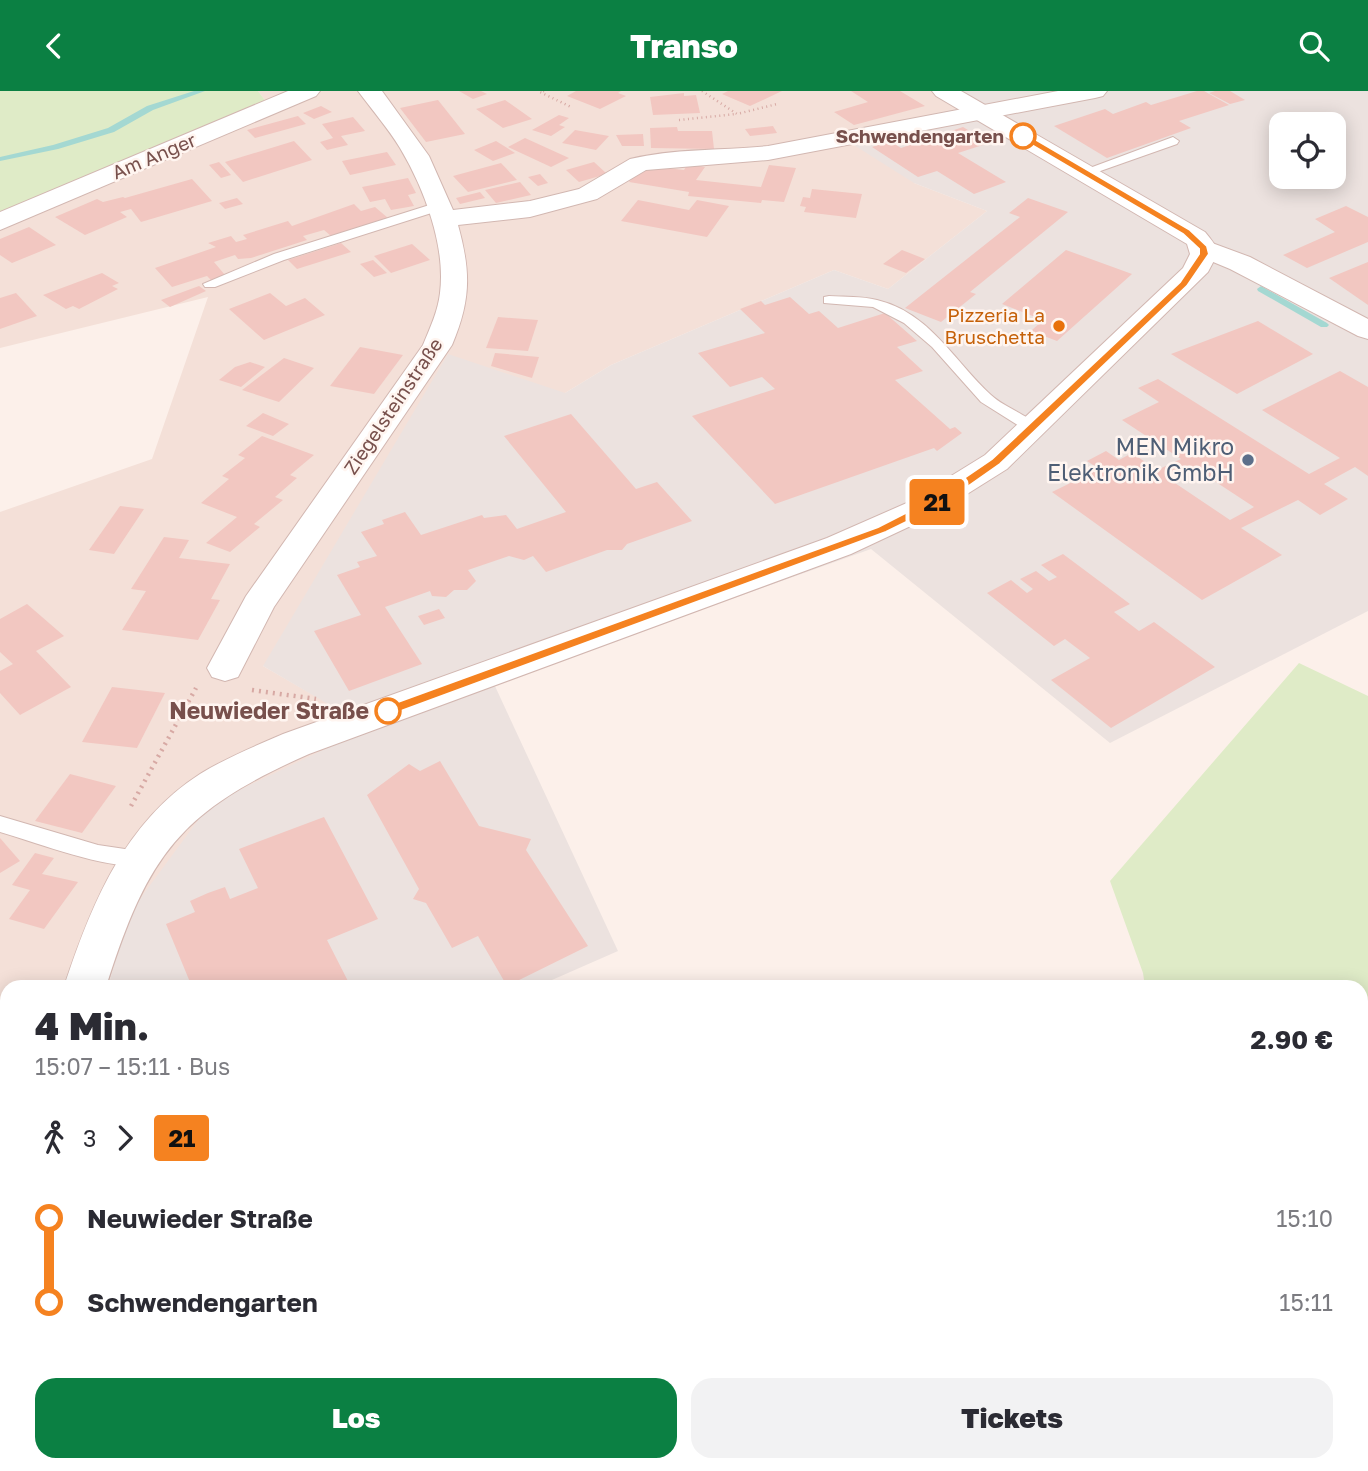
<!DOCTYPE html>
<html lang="de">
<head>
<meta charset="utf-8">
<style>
	body { margin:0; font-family:"Golos Text",sans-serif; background:#f2f2f3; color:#2b2b33; height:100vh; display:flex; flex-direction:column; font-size:26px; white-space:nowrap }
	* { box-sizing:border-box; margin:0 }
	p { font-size:23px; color:#7c7c81 }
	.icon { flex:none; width:38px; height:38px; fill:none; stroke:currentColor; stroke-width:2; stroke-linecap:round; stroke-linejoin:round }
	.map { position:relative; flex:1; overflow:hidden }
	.side { position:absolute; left:0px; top:889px; width:1368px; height:492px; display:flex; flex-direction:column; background:#fff; border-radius:21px 21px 0 0; box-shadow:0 4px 18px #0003 }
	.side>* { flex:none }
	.badge { padding:0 14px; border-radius:5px; font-size:24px; line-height:46px }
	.buttons { position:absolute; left:1269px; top:21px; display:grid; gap:14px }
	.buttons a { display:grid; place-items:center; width:77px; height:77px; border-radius:14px; background:#fff; box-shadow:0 4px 18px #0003; font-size:35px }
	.map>.badge { position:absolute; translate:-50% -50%; box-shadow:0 0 0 4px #fff }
	.legs { display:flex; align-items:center; gap:10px; height:77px; padding:0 35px; font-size:23px }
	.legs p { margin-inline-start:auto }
	.summary { display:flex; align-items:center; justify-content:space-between; height:119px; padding:0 35px }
	h1 { font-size:38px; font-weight:800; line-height:52px }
	.cta { display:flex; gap:14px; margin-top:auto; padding:14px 35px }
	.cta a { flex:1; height:80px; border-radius:21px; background:#0b8043; color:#fff; font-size:28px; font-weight:800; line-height:80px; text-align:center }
	.cta a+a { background:#f2f2f3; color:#2b2b33 }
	ul { padding:0 35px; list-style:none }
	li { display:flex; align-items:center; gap:24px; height:84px; font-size:26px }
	li i { display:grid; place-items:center; width:10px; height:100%; margin:0 9px; background:currentColor }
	li i::after { content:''; width:18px; height:18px; margin:-9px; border:5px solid; border-radius:50%; background:#fff }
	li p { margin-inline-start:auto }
	li:first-child i { background:linear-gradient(#0000 50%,currentColor 0) }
	li:last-child i { background:linear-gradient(currentColor 50%,#0000 0) }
	header { display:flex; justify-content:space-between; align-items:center; height:91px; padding:0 35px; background:#0b8043; color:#fff; font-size:32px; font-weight:800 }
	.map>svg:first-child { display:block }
</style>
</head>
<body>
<header><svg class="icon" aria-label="back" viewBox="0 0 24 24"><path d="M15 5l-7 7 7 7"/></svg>Transo<svg class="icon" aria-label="search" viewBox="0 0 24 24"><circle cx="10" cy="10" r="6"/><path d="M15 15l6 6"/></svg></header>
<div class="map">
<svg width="1368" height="1380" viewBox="0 0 1368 1380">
	<rect width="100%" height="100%" fill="#fcf0ea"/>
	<path fill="#f4e0d8" d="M258,0H939L966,15L914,92L987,120L888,198L834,179L611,274L565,302L263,575L369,636L128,824L108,896H7V1177H0V421L152,368L208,206L0,257V140L24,129V125L267,12Z"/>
	<path fill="#ece2df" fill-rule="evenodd" d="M939,0H1368V520L1110,652L871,458L494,593L618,860L536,896H108L128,824L210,713L369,637L263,575L448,263L565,302L611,274L834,179L888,198L987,120L914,92L838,44L965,16ZM1281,33H1334V86H1281Z"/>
	<g fill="#dfebc7">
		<path d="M0,0H258L267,12L0,121Z"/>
		<path d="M1299,572L1368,605V1380H703L706,1374H1362V896H1145L1143,882L1110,790Z"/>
	</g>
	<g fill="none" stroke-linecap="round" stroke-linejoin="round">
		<g fill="#a4d8d2" fill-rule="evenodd">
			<path d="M194,0H205L153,19L114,41L58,58L0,70V66L53,54L108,37L147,15Z"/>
			<path d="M1261,195L1327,232L1329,234L1327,236H1321L1258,200L1257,198Z"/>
		</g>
	</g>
	<g fill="#f2c7c1" fill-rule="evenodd">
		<path d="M459,0H481L487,3L473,8Z"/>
		<path d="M576,0H621L618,2L626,5L600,18L567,5Z"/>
		<path d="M728,0H782L750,15L722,3Z"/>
		<path d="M851,0H900L925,15L854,34L834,21L868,11Z"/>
		<path d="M1197,0H1204L1229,14L1179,30L1191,37L1107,67L1054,35L1105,18L1113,23L1146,11L1151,14Z"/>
		<path d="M1215,0H1230L1245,9L1230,13L1209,2Z"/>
		<path d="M684,2V5L696,4L700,22L653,24L650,6Z"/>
		<path d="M438,9L465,43L426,51L400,17Z"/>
		<path d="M505,9L532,28L503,37L476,18Z"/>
		<path d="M321,15L332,21L314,28L303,22Z"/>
		<path d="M559,24L569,27L559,34L565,36L551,45L532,39Z"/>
		<path d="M298,25L306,33L255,47L247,39Z"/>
		<path d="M353,26L365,40L341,45L348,54L327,59L320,51L333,47L322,33Z"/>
		<path d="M773,35L777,42L750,45L745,38Z"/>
		<path d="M677,36L678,40H712L714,58L651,57L650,37Z"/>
		<path d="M963,36L989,52L958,62L1006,91L974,103L937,80L918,86L872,56L890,50L901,57Z"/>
		<path d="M575,39L609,45L596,59L562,52Z"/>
		<path d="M643,43L644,55H622L616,44Z"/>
		<path d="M525,47L569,67L551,76L508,56Z"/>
		<path d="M294,50L312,69L243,91L225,71Z"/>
		<path d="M496,50L515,62L493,70L474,59Z"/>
		<path d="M387,61L396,74L350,84L342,70Z"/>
		<path d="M219,71L231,84L221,87L209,74Z"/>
		<path d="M594,71L607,83L579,91L566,79Z"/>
		<path d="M501,72L517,89L468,101L453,85Z"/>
		<path d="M688,73L705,76L696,89L761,96L769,74L796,77L784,111L762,109L761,112L688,105L689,101L629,91L637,81L649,75L684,79Z"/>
		<path d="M540,83L548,92L538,95L528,86Z"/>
		<path d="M408,87L416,102L408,104L414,115L391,119L385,108L370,111L362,96Z"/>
		<path d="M192,88L212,110L141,131L131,118L120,121L127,126L85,144L55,126L97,108L103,111L123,106L125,107Z"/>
		<path d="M520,91L531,104L496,112L485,99Z"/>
		<path d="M812,98L862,103L856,127L804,121L806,116L800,115L803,106L810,107Z"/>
		<path d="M480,101L485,107L460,113L456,107Z"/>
		<path d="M237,107L243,113L225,118L219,112Z"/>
		<path d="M1028,107L1068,121L970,201L976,203L941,231L905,217L1020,126L1009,122Z"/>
		<path d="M638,109L689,119L697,109L729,115L707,146L621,130Z"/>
		<path d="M354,113L361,120L375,116L388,127L331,145L324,139L303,145L307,149L251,167L238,168L235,164L214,171L225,184L212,190L207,185L172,196L155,177L216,156L208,152L231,145L236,151L247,148L243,144L288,130L292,135Z"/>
		<path d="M1346,115L1368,126V151L1307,177L1283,164L1335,141L1315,128Z"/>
		<path d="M29,136L56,154L12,172L0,164V148Z"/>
		<path d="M341,152L351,161L297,178L288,169Z"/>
		<path d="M412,153L430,169L391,182L374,165Z"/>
		<path d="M902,159L925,168L906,182L883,173Z"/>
		<path d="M1066,159L1132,183L1057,250L1031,240L1043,229L1002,213Z"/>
		<path d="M373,169L387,182L374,186L360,173Z"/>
		<path d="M1368,171V214L1329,187Z"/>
		<path d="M102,182L119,192L112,195L118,198L79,218L73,215L66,218L43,204Z"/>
		<path d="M199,195L206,200L170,216L161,209Z"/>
		<path d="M16,202L37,225L0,238V207Z"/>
		<path d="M270,202L286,215L305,207L325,224L264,249L229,218Z"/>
		<path d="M790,206L809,223L819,220L838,237L885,222L917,250L897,256L923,280L895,289L950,338L955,336L962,342L937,360L934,357L775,413L692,325L775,298L762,286L730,296L698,262L765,242L740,218L761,210L765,214Z"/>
		<path d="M498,226L538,229L528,260L486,257Z"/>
		<path d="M1258,230L1313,263L1237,303L1171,263Z"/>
		<path d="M360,256L403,264L374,303L330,295Z"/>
		<path d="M495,262L539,266L532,287L491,275Z"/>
		<path d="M284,267L314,277L279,311L242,299Z"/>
		<path d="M250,271L265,276L241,296L219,289L235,276Z"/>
		<path d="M1340,280L1368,296V385L1355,376L1324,393L1348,408L1320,424L1298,409L1241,437L1282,464L1202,509L1052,401L1099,378L1087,370L1106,360L1119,369L1132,362L1157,379L1181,368L1122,329L1159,311L1138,297L1158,288L1309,383L1340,367L1262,319ZM1193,376L1254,416L1230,429L1169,388Z"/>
		<path d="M263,322L289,333L273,345L246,335Z"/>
		<path d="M571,323L636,398L657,391L692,430L627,453L622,459H607L546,481L533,465L524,469L509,465L468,479L476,490L467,499H454L446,506L432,505L430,500L385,516L422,573L349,600L314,540L361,524L337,484L360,476L357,471L377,465L361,441L384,433L382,429L405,421L421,444L482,424L484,427L506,424L517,438L566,421L504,345Z"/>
		<path d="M262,345L314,364L290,384L297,387L275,406L283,409L254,433L260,436L230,461L206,452L237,426L201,412L229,388L222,385L245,367L238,364Z"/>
		<path d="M120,415L144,418L114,463L89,459Z"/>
		<path d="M164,446L189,449L179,467L230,473L211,508L220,509L198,549L122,539L146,500L131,498Z"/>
		<path d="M1063,463L1130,513L1114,521L1139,540L1154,531L1215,576L1111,637L1051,589L1090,567L1065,548L1054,555L987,502L1011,489L1027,502L1033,498L1020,488L1036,480L1049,490L1057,486L1041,474Z"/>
		<path d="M27,513L64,545L36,560L71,596L20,624L0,602V580L13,573L0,561V528Z"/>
		<path d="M439,518L445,527L424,534L418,525Z"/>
		<path d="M112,596L165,602L137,657L82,651Z"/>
		<path d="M440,670L479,735L531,748L526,759L588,855L507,895L478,845L452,857L426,812L413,808L419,798L367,704L409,673L420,680Z"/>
		<path d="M70,683L116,695L82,742L35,730Z"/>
		<path d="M324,726L378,828L327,849L351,896H192L166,833L195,821L190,810L208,802L225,796L230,808L258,797L239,758Z"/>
		<path d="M0,747L20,770L0,782Z"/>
		<path d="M35,762L54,767L42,783L78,791L44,838L9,828L30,799L12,794Z"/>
		<path d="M0,914H7V924L1,944Z"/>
		<rect x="0" y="969" width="7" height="93"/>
		<path d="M342,1374H356L361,1377L363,1374H404L414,1380H337Z"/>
		<path d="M917,1374H988L985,1380H926Z"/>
	</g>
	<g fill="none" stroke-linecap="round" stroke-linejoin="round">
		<g stroke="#d2b7b1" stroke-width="2">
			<g id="service">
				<path d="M1173,46L1179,50L1177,53L1089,84L1085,85L1079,81Z"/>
				<path d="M439,111L444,112V118L284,169L215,196H205L203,193L274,163Z"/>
				<path d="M829,205C845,206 861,205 877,209C929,221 954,270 991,304C1005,317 1027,323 1040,337L1032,342L1027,340L981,311L932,256L904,232L873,216L824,212V206Z"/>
				<path d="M0,725L98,754L145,761L148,767L145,773C115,782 32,750 0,741Z"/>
				<path d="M473,1374H500L498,1380H471Z"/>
			</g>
		</g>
		<g stroke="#d2b7b1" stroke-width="2">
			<g id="minor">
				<path d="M288,0H320L316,5L0,139V121Z"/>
				<path d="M358,0H382L429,65L453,119L530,110L579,98L630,68C675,57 722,60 768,55L1058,0H1107L1103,5L1095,7L768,69L646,79L597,108L530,126L458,134C471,181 471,209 452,254L274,516L238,586L225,590L212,586L207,577L246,505L423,254C430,237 438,220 440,202C446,155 424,97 400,57C388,37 372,19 358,0Z"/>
				<path d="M1204,149L1250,166L1368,228V248L1358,245L1230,178L1194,163L1191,157L1194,151Z"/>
			</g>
		</g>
		<g stroke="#d2b7b1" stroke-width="2">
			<g id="tertiary">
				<path d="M932,0H961L1205,141C1221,160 1219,160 1208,181L1007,378L932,425L851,463L309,663C180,720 148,763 106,896H64C91,814 124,732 200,683C226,667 255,655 283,643L827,447L909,411L985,364L1183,177L1190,163L1187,153L936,5Z"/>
				<path d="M7,1175V1249L0,1251V1178Z"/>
			</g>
		</g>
		<g stroke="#d7a9a4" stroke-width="2.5" stroke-dasharray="1 3.5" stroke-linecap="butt">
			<path d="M544,0L540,1L571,16"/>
			<path d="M702,0L737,23L777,13"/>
			<path d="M679,29L736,23"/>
		</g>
		<g stroke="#d7a9a4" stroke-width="4.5" stroke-dasharray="2 5" stroke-linecap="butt">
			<path d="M252,599L316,608"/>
			<path d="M131,715L196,597"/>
		</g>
		<use href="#service" fill="#fff" fill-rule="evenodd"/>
		<use href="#minor" fill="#fff" fill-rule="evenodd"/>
		<use href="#tertiary" fill="#fff" fill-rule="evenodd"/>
	</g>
	<path fill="#f58220" stroke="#fff" stroke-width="2" d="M1020,43H1026L1190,139L1207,155L1209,163L1187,195L1000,373L943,413L886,441L393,623H384V616L878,436L935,407L992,368L1180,191L1199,163V158L1183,143L1020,47Z"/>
	<g fill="#fff" stroke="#f58220" stroke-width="3.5">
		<circle cx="1023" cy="45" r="12"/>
		<circle cx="388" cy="620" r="12"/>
	</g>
	<circle fill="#e8710a" stroke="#fff5f0" stroke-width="2.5" cx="1059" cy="235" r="7"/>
	<circle fill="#5c6f8a" stroke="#fff5f0" stroke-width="2.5" cx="1248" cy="369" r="7"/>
	<g text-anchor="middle" stroke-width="5" stroke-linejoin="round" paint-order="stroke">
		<g font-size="19" font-weight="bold" fill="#78504c" stroke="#fff5f0" text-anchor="end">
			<text x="1004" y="52">Schwendengarten</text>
		</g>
		<g font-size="19" fill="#78504c" stroke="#fff5f0">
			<text transform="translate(154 65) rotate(-23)" y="7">Am Anger</text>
			<text transform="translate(393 315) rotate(-56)" y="7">Ziegelsteinstraße</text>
		</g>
		<g font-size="19" fill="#c56008" stroke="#fff5f0" text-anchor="end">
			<text x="1045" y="231">Pizzeria La<tspan x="1045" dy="22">Bruschetta</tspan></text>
		</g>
		<g font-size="23" fill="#4e5e75" stroke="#fff5f0" text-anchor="end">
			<text x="1234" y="364">MEN Mikro<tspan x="1234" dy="26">Elektronik GmbH</tspan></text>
		</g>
		<g font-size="23" font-weight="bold" fill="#78504c" stroke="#fff5f0" text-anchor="end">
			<text x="369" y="628">Neuwieder Straße</text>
		</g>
	</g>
</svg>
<div class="buttons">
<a><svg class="icon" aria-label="locate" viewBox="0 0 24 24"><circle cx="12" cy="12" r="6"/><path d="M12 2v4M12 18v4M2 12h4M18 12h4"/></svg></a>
</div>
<b class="badge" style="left:937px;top:411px;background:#f58220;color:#111">21</b>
<section class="side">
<div class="summary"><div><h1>4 Min.</h1><p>15:07 – 15:11 · Bus</p></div><b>2.90 €</b></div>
<div class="legs"><svg class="icon" aria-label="walk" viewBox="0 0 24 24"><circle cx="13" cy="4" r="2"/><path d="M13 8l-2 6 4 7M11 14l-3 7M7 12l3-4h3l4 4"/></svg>3<svg class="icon" aria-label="forward" viewBox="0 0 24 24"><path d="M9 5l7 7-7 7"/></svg><b class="badge" style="background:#f58220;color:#111">21</b></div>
<ul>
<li><i style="color:#f58220"></i><b>Neuwieder Straße</b><p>15:10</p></li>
<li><i style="color:#f58220"></i><b>Schwendengarten</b><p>15:11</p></li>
</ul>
<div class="cta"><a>Los</a><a>Tickets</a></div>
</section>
</div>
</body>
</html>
